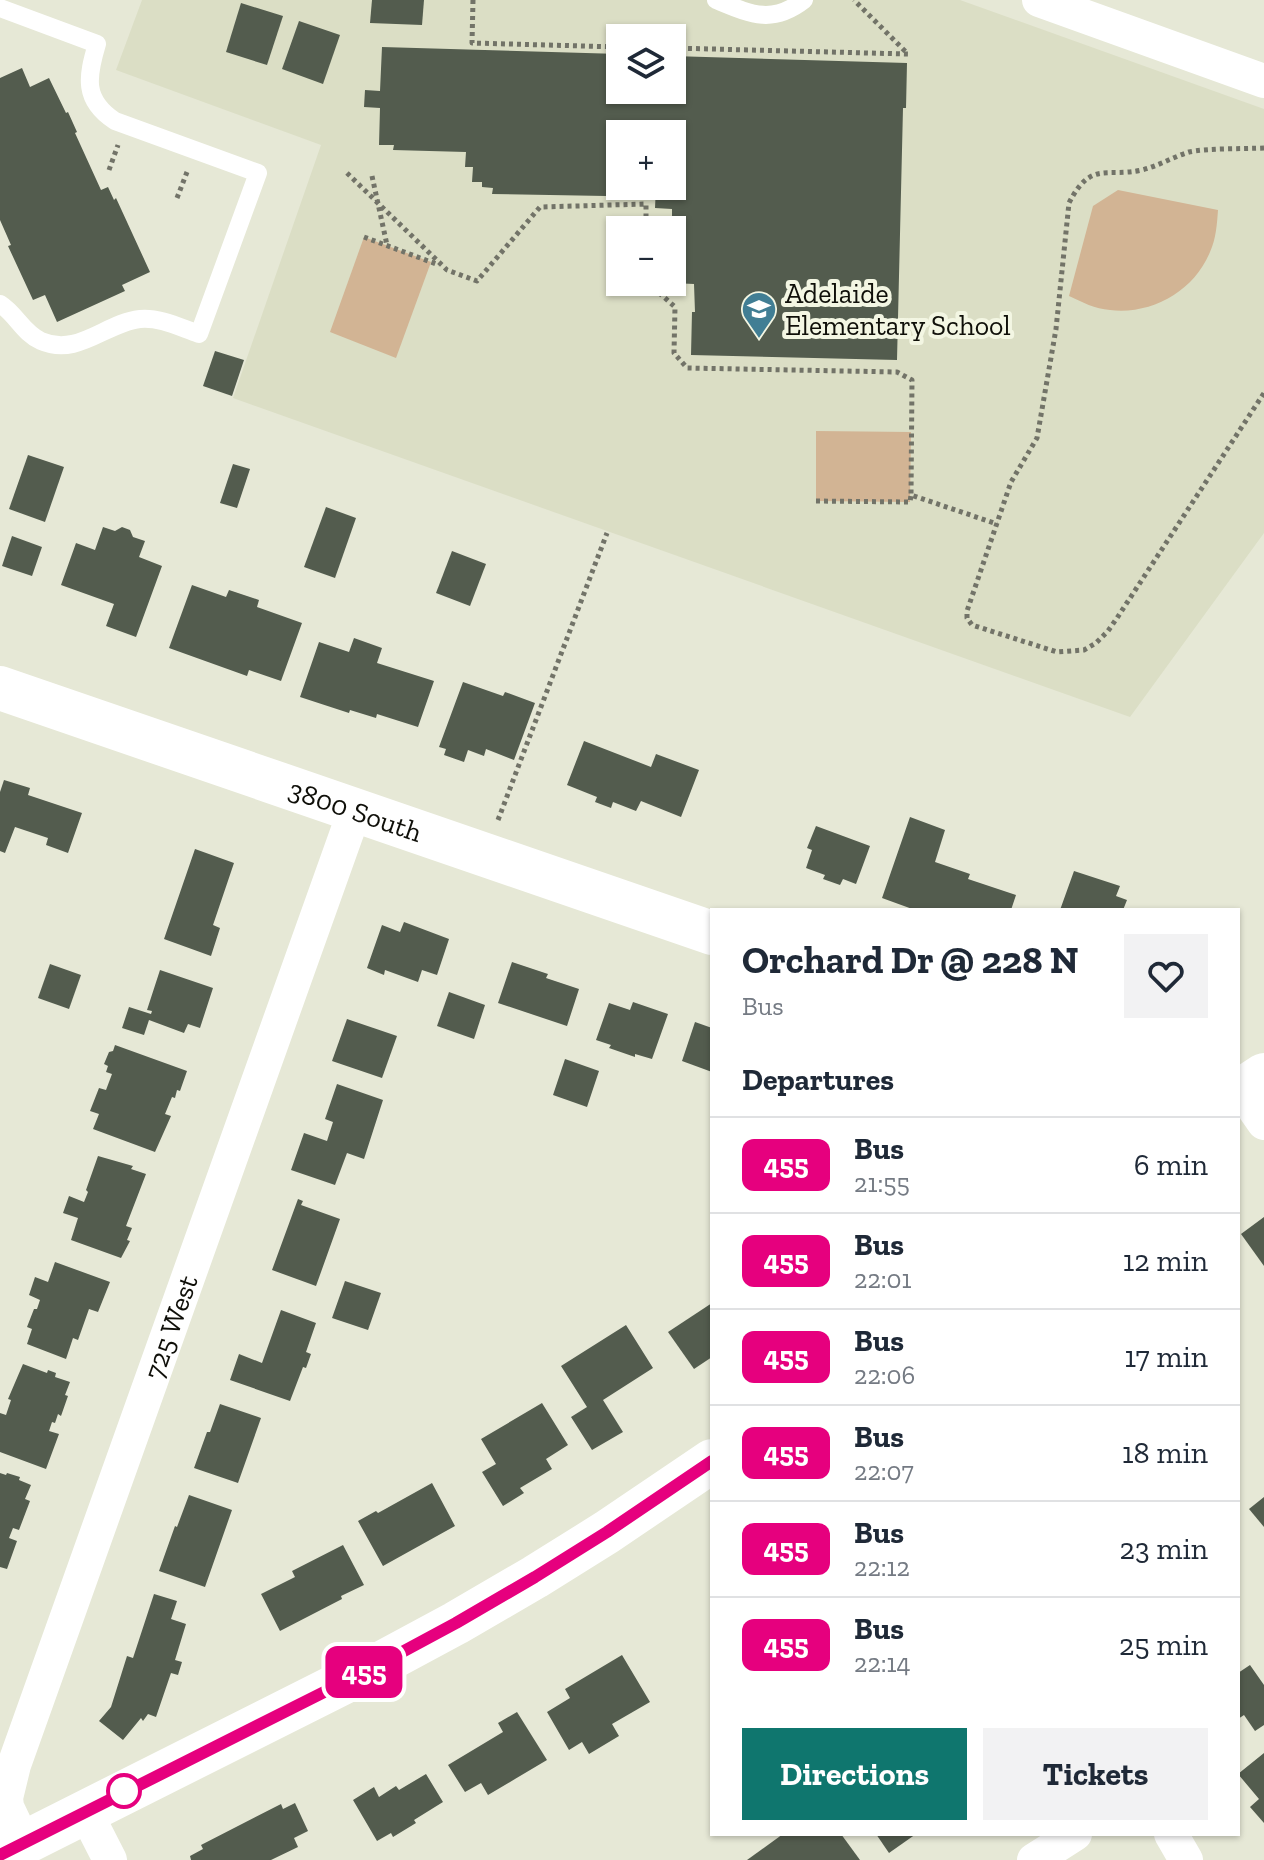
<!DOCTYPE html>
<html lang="en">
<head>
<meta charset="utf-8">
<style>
	body { margin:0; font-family:"Zilla Slab",serif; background:#f2f2f3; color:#1f2937; height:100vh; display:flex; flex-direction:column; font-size:30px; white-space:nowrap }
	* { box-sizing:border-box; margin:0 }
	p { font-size:26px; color:#747a83 }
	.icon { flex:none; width:44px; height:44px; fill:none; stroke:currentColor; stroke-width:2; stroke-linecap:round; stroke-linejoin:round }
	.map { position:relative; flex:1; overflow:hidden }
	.panel { position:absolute; left:710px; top:908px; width:530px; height:928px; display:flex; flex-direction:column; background:#fff; border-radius:0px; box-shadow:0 2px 6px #0004 }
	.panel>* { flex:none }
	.badge { padding:0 16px; border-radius:12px; font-size:28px; line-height:52px }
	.fabs { position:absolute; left:606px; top:24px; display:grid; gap:16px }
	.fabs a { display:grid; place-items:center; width:80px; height:80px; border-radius:0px; background:#fff; box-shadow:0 2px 6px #0004; font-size:40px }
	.map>.badge { position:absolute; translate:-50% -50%; box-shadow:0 0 0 4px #fff }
	h2 { padding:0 32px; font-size:30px; line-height:72px }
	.round { display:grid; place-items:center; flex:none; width:84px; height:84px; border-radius:0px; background:#f2f2f3 }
	.overview { display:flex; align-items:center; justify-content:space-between; height:136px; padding:0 32px }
	h1 { font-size:38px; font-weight:700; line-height:60px }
	.button { display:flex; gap:16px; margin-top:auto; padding:16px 32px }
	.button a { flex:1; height:92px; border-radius:0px; background:#0f766e; color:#fff; font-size:32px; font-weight:700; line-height:92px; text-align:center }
	.button a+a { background:#f2f2f3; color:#1f2937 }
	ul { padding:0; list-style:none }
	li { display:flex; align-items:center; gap:24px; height:96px; padding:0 32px; border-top:2px solid #e0e1e3 }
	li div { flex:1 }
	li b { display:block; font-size:30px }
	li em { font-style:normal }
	li .badge { min-width:88px; font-weight:700; text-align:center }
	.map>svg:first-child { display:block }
</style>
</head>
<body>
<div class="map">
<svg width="1264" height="1860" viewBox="0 0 1264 1860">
	<rect width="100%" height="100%" fill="#e6e8d6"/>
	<path fill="#dbdec5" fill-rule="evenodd" d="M142,0H960L1264,109V533L1130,717L233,398L321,145L116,70ZM620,38H672V90H620ZM620,134H672V186H620ZM620,230H672V282H620Z"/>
	<g fill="#d2b494">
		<path d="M1118,190L1218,210C1217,224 1216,239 1210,252C1194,291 1152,315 1110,310C1095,309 1082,302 1069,296L1093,206Z"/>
		<path d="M364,237L431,262L396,358L330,332Z"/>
		<path d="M816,431L911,432L910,502L816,501Z"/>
	</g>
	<g fill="#535c4e">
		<path d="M372,0H424L422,25L370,23Z"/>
		<path d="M241,3L283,16L267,65L226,52Z"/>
		<path d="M299,21L340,35L323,84L282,69Z"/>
		<path d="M382,47L620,54V90H672V56L907,63L906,108H903L897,360L691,355L692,312H695L694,284L672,283V209L655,208L656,186H672V134H620V171H606V196L492,194L493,188L482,187V182H472L473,167H465L466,152L393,150L394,145H379L380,108L364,107L365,90L380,91Z"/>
		<path d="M22,68L30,87L49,78L66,113L68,112L77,132L75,133L101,190L108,187L114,200L116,198L150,272L122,285L125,291L57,322L45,295L33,300L8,246L11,245L0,220V78Z"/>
		<path d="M215,351L244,360L232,396L203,386Z"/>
		<path d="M28,455L64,467L45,522L9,509Z"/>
		<path d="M233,464L250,469L237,508L220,503Z"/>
		<path d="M326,507L356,518L335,578L304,567Z"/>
		<path d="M103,527L115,531L122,527L130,530L133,537L145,541L139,557L162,566L136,637L106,626L114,604L61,585L76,543L95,550Z"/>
		<path d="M12,536L42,547L32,576L2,566Z"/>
		<path d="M452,551L486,564L470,606L436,593Z"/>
		<path d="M192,585L226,597L229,590L259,600L257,607L302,623L281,681L249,670L247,676L169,648Z"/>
		<path d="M354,638L382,648L377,663L434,681L418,727L377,714L376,718L350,710L349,713L300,697L319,642L349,652Z"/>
		<path d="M463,682L503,696L505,692L535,703L514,760L486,749L484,756L468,750L464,762L444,755L446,749L439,747Z"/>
		<path d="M584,741L651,767L656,754L699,770L681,817L641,801L636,811L613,802L611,808L595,802L597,797L567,785Z"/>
		<path d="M4,780L30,788L28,795L82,813L68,853L46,845L48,838L15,827L5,853L0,851V792Z"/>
		<path d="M910,817L945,830L935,862L970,874L968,879L1016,895L1011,910H915L882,898Z"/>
		<path d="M816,826L870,846L856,884L843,879L840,885L823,879L825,875L806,868L812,850L807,848Z"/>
		<path d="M195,849L234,863L213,925L220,928L211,956L164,939Z"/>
		<path d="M1074,871L1120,886L1116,896L1127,900L1123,910H1060Z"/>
		<path d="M404,922L449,939L437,975L422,970L418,982L385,970L384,975L367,968L382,925L400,932Z"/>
		<path d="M512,962L548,974L546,978L579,989L567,1026L498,1003Z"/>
		<path d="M50,964L81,975L69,1009L38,998Z"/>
		<path d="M160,970L213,988L200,1028L188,1024L184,1033L149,1020L144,1035L122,1028L129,1007L151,1014L152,1011L147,1010Z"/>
		<path d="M449,992L485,1005L474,1039L437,1026Z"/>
		<path d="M633,1002L668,1014L652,1059L635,1054V1057L609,1048L611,1045L596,1040L609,1003L630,1010Z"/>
		<path d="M347,1019L397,1036L382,1078L332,1061Z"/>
		<path d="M695,1022L712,1028V1072L682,1061Z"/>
		<path d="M115,1045L187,1071L180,1091L177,1090L175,1098L172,1097L165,1114L171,1116L155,1152L93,1129L99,1114L90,1111L99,1088L106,1090L112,1074L106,1072L108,1066L104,1064L109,1052L113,1051Z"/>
		<path d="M565,1059L599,1071L587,1107L553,1095Z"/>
		<path d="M337,1084L383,1100L364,1159L347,1153L335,1185L291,1170L304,1133L327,1141L333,1122L325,1119Z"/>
		<path d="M98,1156L133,1166L131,1169L146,1174L126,1226L132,1228L127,1240L130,1241L121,1258L71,1240L78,1218L63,1213L69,1196L84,1202L88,1192L86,1190Z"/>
		<path d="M298,1199L303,1201L301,1205L340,1219L316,1286L272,1270Z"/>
		<path d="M1264,1217V1266L1241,1234Z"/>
		<path d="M55,1262L110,1282L98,1312L89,1309L78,1340L73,1338L66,1359L27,1344L32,1329L27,1327L34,1309H37L40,1300L29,1295L35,1277L48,1282Z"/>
		<path d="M345,1281L381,1293L368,1330L332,1318Z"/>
		<path d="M712,1303V1357L694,1369L668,1332Z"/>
		<path d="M281,1310L316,1323L306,1352L311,1354L306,1368L303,1367L290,1401L230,1380L239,1354L262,1363Z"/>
		<path d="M626,1325L653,1368L603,1400L623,1432L592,1450L571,1417L587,1407L561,1366Z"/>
		<path d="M23,1364L47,1373L48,1370L56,1373L55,1377L70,1382L65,1395L68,1396L61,1416L58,1414L55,1423L52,1422L49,1431L59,1434L46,1469L0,1452V1413L6,1415L11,1400L8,1399Z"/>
		<path d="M542,1403L568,1445L546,1459L552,1469L520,1488L524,1493L503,1506L482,1472L496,1464L481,1439Z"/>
		<path d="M220,1404L261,1418L238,1483L194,1468L207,1432H210Z"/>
		<path d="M0,1473L6,1475L7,1473L20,1477L19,1480L31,1485L25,1499L30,1501L19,1530L13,1528L9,1538L17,1541L7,1569L0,1567Z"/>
		<path d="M432,1483L455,1526L383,1566L358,1521L376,1511L378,1513Z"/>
		<path d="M189,1495L232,1510L205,1587L159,1571L175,1526L177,1527Z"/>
		<path d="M1264,1497V1527L1249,1509Z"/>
		<path d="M343,1545L364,1585L341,1596L342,1599L280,1631L261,1594L295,1577L292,1571Z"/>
		<path d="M154,1594L177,1601L171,1619L186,1624L175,1660L182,1662L178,1675L171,1673L156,1717L148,1714L143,1721L141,1718L123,1740L99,1721L111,1707L127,1656L133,1658Z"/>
		<path d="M622,1655L650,1702L612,1724L619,1736L589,1754L582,1742L569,1750L547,1712L570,1698L565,1689Z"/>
		<path d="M1250,1665L1264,1685V1725L1255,1731L1244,1715L1238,1719V1673Z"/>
		<path d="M517,1712L547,1760L488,1795L481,1783L465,1792L448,1765L503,1732L498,1723Z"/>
		<path d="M1264,1753V1823L1250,1807L1259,1799L1238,1774Z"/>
		<path d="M426,1774L443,1802L414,1820L416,1823L393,1837L391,1833L377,1841L353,1800L374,1787L379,1797L396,1786L399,1790Z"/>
		<path d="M295,1803L308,1831L294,1838L298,1847L271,1860H191L190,1856L203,1849L201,1845L281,1804L283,1809Z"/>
		<path d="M783,1834H841L860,1860H747Z"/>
		<path d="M876,1834H916L889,1853Z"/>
	</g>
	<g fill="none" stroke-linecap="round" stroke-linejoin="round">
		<g stroke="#727368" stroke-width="5" stroke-dasharray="4 4" stroke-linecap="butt">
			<path d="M473,0L472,43L620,47"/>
			<path d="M672,48L908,54L854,0"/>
			<path d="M1264,148C1243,149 1208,148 1189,152C1173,157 1158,166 1142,170C1106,178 1091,160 1069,203L1056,329L1037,438L1011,482L967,611V618L972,625L1057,652L1084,650L1096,643L1108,631L1117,618L1264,393"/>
			<path d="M109,170L118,145"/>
			<path d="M347,173L447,270L477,281L540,207L646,204V230"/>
			<path d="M372,176L387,245"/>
			<path d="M177,198L187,172"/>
			<path d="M364,237L439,265"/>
			<path d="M647,282L675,307L674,353L687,368L897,372L912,380L911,495L997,524"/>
			<path d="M816,501L910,502L911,495"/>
			<path d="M498,820L607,533"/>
		</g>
		<g stroke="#fff" stroke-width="18">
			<path d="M716,0C750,14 772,25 804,0"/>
			<path d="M0,8L97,44C87,77 83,100 115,121L258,173L199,334C181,328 160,317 140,319C105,323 78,357 41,341C23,333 16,314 0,304"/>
		</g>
		<g stroke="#fff" stroke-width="34">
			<path d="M1039,0L1264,81"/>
			<path d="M1241,1090L1264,1123"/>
			<path d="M85,1811L110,1860"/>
			<path d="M1171,1834L1186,1860"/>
			<path id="s1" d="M24,1843L7,1807L6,1798L14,1765L355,810"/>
			<path d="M1034,1860L1075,1834"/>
		</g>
		<path stroke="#fff" stroke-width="44" id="s2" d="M0,688L712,933"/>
		<g stroke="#fff" stroke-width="44">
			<path d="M1238,1092L1264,1075"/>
			<path d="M0,1855L378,1665L456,1623L535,1577L607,1532L712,1461"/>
		</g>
	</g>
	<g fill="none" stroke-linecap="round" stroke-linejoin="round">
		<g stroke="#fff" stroke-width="18">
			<path id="line" d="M0,1855L378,1665L456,1623L535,1577L607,1532L712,1461"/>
		</g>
		<use href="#line" stroke="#e6007e" stroke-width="12"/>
	</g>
	<defs>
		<g id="school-pin" transform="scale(1.8)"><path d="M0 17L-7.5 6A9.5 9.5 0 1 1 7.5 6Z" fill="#417e94" stroke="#f3f6e3"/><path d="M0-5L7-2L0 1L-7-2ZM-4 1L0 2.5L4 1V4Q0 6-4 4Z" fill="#fff"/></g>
	</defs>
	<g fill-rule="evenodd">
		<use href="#school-pin" x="759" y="309"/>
	</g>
	<circle fill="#fff" stroke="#e6007e" stroke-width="4" cx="124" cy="1791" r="16"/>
	<g text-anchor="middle" stroke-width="8" stroke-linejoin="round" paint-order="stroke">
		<g font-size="28" fill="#0f0f09" stroke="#f3f6e3" text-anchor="start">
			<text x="785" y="303">Adelaide<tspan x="785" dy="32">Elementary School</tspan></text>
		</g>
		<g font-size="28" fill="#0f0f09" stroke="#f3f6e3">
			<text dy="10" stroke="none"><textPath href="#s2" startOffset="376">3800 South</textPath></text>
			<text dy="10" stroke="none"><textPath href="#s1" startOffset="548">725 West</textPath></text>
		</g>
	</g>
</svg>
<div class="fabs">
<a><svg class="icon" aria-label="layers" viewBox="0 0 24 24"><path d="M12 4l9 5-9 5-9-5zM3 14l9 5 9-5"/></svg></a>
<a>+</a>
<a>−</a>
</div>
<b class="badge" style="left:364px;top:1672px;background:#e6007e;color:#fff">455</b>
<section class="panel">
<div class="overview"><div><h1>Orchard Dr @ 228 N</h1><p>Bus</p></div><a class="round"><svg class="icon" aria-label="heart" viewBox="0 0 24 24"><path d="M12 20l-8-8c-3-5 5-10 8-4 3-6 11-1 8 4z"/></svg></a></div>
<h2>Departures</h2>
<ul>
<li><span class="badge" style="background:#e6007e;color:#fff">455</span><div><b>Bus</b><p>21:55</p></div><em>6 min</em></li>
<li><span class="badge" style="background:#e6007e;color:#fff">455</span><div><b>Bus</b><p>22:01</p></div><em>12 min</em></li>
<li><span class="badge" style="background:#e6007e;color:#fff">455</span><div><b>Bus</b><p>22:06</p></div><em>17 min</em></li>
<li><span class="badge" style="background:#e6007e;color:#fff">455</span><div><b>Bus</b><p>22:07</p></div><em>18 min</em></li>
<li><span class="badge" style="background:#e6007e;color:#fff">455</span><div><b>Bus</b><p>22:12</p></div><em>23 min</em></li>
<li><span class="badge" style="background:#e6007e;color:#fff">455</span><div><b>Bus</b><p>22:14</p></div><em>25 min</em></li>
</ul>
<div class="button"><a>Directions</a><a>Tickets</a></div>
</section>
</div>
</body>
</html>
